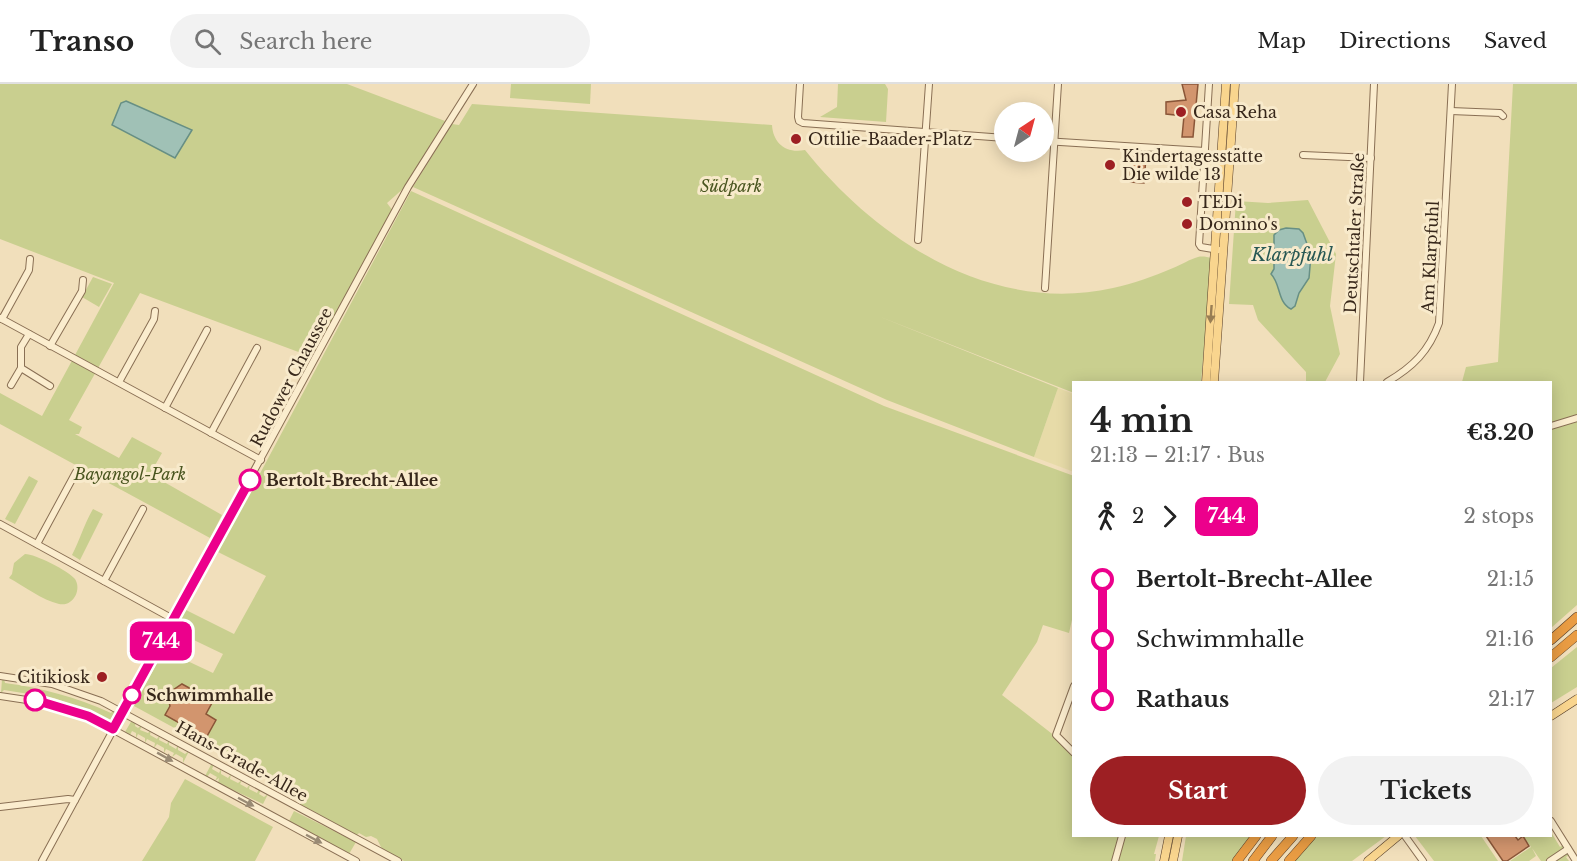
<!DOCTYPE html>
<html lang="en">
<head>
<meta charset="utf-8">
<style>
	body { margin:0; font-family:"Libre Baskerville",serif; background:#f2f2f2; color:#222; height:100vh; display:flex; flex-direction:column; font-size:22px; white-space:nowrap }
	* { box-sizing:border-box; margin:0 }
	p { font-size:20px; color:#767676 }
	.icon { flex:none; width:33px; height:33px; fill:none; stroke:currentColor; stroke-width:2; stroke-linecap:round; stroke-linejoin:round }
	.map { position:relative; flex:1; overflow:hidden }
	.details { position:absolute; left:1072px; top:297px; width:480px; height:456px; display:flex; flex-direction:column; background:#fff; border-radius:0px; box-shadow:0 3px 15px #0003 }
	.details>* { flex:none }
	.badge { padding:0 12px; border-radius:9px; font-size:21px; line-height:39px }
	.needle { width:39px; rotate:36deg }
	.tools { position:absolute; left:994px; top:18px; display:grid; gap:12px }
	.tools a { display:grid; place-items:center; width:60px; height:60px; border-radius:50%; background:#fff; box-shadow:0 3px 15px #0003; font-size:30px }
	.map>.badge { position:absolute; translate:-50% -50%; box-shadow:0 0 0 3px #fff }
	.legs { display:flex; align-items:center; gap:9px; height:66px; padding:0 18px; font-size:20px }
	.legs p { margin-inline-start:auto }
	.headline { display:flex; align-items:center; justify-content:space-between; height:102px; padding:0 18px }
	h1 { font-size:33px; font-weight:800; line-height:45px }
	.primary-button { display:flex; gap:12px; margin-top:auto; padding:12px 18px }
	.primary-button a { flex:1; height:69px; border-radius:36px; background:#9d1f23; color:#fff; font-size:24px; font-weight:800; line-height:69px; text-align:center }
	.primary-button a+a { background:#f2f2f2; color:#222 }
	ul { padding:0 18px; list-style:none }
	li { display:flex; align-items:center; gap:21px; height:60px; font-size:22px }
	li i { display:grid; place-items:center; width:9px; height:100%; margin:0 8px; background:currentColor }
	li i::after { content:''; width:15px; height:15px; margin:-8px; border:4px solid; border-radius:50%; background:#fff }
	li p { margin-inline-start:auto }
	li:first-child i { background:linear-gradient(#0000 50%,currentColor 0) }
	li:last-child i { background:linear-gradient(currentColor 50%,#0000 0) }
	header { display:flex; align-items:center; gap:36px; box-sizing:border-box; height:84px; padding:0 30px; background:#fff; border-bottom:2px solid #e0e0e0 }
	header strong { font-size:28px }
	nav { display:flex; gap:33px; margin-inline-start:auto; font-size:21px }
	.search { width:420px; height:54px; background:#f2f2f2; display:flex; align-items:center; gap:15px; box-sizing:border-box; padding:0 21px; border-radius:33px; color:#767676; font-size:22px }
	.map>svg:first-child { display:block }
</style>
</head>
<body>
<header>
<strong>Transo</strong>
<div class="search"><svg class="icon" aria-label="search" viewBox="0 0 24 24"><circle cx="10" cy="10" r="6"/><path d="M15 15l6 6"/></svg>Search here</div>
<nav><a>Map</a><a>Directions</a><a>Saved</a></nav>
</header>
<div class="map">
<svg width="1577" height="777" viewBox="0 0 1577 777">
	<rect width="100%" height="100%" fill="#f1dfbb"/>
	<path fill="#e7dba8" d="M1058,304L1074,310V388L1034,373Z"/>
	<g fill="#c9cf8f">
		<path d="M0,0H347L445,37L404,104L387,119L393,127L312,273L140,209L69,336L82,343L79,350H75L119,374L132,353L162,369L150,390L222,431L210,454L0,340V309L42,332L114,199L0,155Z"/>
		<path d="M511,0H591L590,20L510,14Z"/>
		<path d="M838,0H885L888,5L886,38L820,33L837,23Z"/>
		<path d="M1513,0H1577V521L1551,544V298H1462L1466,283L1498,278Z"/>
		<path d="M472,20L772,41C773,59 786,70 805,66C878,157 992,231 1113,204C1133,200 1154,192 1173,184C1181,181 1190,175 1198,173C1202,172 1207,173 1212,174L1201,298H1074V309L878,232L1058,304L1034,373L887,316L413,103L452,40L459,41Z"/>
		<path d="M411,107L884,322L1074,392V527L1069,549L1043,541L1037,558L1002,611L1051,649L1074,671V752H1159L1154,770H1156L1155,777H404L382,765L377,755L371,752L366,753L359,749L357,751L300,720L301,718L292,713V708L134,622L164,566L213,589L223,570L175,547L186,526L234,550L266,492L218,468Z"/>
		<path d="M1308,116L1336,170L1330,222L1340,270L1325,298H1306V288L1258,236L1253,221L1229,220L1236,117L1268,119Z"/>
		<path d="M93,193L112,200L99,223L82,213Z"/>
		<path d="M29,392L38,397L15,440L5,435Z"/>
		<path d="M93,425L103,430L80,476L72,471C80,456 84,440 93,425Z"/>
		<path d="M25,470C35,470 69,487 75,495C82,506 73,523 59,520C42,516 24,502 9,494L12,490L14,479Z"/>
		<path d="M1577,563V603L1551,619V584Z"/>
		<path d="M2,595H4L5,599C42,604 76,613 111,629L113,626L115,631L111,638L95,632V629L54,614L4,606L1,609Z"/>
		<path d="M132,636L136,638L135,642L138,644L142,641L140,646L148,649L151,646L150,651L157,655L160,651L159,656L167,660L169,656V661L176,665L178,661V666L185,670L189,667L183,679V674L176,670L172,673L174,669L166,665L164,669V664L157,660L154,664L155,659L147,655L145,659V654L138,650L136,654V649L132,647L130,651L125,648Z"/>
		<path d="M212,679L214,680L212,685L219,689L221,685V690L228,694L231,690L230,695L238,699L242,696L240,700L247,704L250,700L249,705L257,709L259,705L261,706L259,710L264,713L268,710L263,720L218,699L219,694L215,697L217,693L210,689L207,693L205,692Z"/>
		<path d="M185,695L273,743L255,777H142L169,733L171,719Z"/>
		<path d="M294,727L356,758L349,770L289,737Z"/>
		<path d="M1551,748L1560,763L1563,761L1570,771L1566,773L1569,777H1541L1532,764L1536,772L1529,777H1510L1531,763L1523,752H1551Z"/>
		<path d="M1186,752H1250L1232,777H1182Z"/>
		<path d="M1317,752H1386L1352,777H1294Z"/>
		<path d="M1415,752H1481L1498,777H1434Z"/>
	</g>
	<g fill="#a0c1b6" stroke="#678f84" stroke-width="1.5">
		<path d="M126,17L192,46L175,74L112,41L121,19Z"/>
		<path d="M1286,144L1299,145L1303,149L1311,171L1309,194L1299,209L1295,222L1291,225C1277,218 1281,200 1271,190L1274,185V151L1279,146Z"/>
	</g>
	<g fill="#d2956e" stroke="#8a5638" stroke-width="1.5">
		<path d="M1182,0H1198L1193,53H1182L1184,32L1166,30V18L1186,16Z"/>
		<path d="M1131,72L1146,73L1144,99L1130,98Z"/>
		<path d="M182,600L213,617L206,630L216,636L206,654L165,631L170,622L168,614L170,608Z"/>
		<path d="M1486,752H1515L1518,756L1523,752L1529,762L1507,777H1503Z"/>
	</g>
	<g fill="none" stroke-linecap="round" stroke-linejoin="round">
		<g stroke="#896f54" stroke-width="8">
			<g id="minor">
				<path d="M800,0L798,33L799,37L803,39L1005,54"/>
				<path d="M1209,0L1199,160L1201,163L1219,166"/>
				<path d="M1451,27L1500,29L1503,32"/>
				<path d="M1044,57L1205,67"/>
				<path d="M1303,71L1371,74"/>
				<path d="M918,156L929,0"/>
				<path d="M1045,204L1058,0"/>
				<path d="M0,234L261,376"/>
				<path d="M2,235L29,186L30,175"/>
				<path d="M29,250L21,263V284L50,302"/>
				<path d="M50,262L82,207L83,196"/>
				<path d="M119,298L154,235L155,227"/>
				<path d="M1360,298L1374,0"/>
				<path d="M1387,298C1413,283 1429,267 1439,239L1452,0"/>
				<path d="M11,301L21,284"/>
				<path d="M165,324L207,246"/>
				<path d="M1551,342L1577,334"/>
				<path d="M211,349L257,264"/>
				<path d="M0,440L173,535"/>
				<path d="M37,460L76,388"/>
				<path d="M104,497L143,425"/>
				<path d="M0,592L52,600L101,617L398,777"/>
				<path d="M1074,602L1056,651L1074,669"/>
				<path d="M0,612L40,618L88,632L356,777"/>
				<path d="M0,723L68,715L75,716"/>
				<path d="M1551,737L1576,777"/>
				<path d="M1405,752L1423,777"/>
				<path d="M42,777L408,103L473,0"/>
				<path d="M1115,777L1122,752"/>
				<path d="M1550,777L1568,765"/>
			</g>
		</g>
		<g stroke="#563d29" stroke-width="9">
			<g id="major">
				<path d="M1206,298L1226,0"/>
				<path d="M1214,298L1235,0"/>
				<path d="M1551,632L1577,615"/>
				<path d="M1164,777L1169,752"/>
				<path d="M1173,777L1178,752"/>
				<path d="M1368,777L1398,752"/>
			</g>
		</g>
		<g stroke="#563d29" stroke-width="10">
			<g id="highway">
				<path d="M1551,556L1577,533"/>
				<path d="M1551,573L1577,551"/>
				<path d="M1237,777L1256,752"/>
				<path d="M1253,777L1272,752"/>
				<path d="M1271,777L1293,752"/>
				<path d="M1289,777L1311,752"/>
			</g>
		</g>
		<use href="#minor" stroke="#fbedce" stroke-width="6"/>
		<use href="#major" stroke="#f9d58e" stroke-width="8"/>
		<use href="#highway" stroke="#e99c43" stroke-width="9"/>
	</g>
	<defs><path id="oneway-solid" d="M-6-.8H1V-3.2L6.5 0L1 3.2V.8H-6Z" transform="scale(1.5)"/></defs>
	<use fill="#987e54" href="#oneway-solid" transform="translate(1211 230) rotate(94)"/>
	<g fill="#998a74">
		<use href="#oneway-solid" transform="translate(165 673) rotate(29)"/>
		<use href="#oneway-solid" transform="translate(246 718) rotate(28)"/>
		<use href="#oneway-solid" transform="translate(314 755) rotate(28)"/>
	</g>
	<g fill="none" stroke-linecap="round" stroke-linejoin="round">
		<g stroke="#fff" stroke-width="14">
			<path id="line-1" d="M35,616L88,632L113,645L250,396"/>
		</g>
		<use href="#line-1" stroke="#ec008c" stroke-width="9"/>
	</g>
	<g fill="#9d1f23" stroke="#f8eacb" stroke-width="2">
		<circle cx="1181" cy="28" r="6"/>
		<circle cx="796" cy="55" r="6"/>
		<circle cx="1110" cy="81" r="6"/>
		<circle cx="1187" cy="118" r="6"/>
		<circle cx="1187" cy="140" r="6"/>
		<circle cx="102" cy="593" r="6"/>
	</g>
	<g fill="#fff" stroke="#ec008c" stroke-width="3">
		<circle cx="250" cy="396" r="10"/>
		<circle cx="132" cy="611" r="8"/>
		<circle cx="35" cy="616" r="10"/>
	</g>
	<g text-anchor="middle" stroke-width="6" stroke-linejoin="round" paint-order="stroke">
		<g font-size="16" fill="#37271a" stroke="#f8eacb" text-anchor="start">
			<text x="1193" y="34">Casa Reha</text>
			<text x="808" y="61">Ottilie-Baader-Platz</text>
			<text x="1122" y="78">Kindertagesstätte<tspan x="1122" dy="18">Die wilde 13</tspan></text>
			<text x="1199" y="124">TEDi</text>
			<text x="1199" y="146">Domino's</text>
			<text x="90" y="599" text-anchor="end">Citikiosk</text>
		</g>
		<g font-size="16" font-style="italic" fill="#49551f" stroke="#f8eacb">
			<text x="731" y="108">Südpark</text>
			<text x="130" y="396">Bayangol-Park</text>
		</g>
		<g font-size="16" fill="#37271a" stroke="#f8eacb">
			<text transform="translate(1354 149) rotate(-87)" y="6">Deutschtaler Straße</text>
			<text transform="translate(1430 173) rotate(-87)" y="6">Am Klarpfuhl</text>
			<text transform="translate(291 293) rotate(-62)" y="6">Rudower Chaussee</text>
			<text transform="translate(242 677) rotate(29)" y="6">Hans-Grade-Allee</text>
		</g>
		<g font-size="16" font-weight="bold" fill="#37271a" stroke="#f8eacb" text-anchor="start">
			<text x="266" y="402">Bertolt-Brecht-Allee</text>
			<text x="146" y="617">Schwimmhalle</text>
		</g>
		<g font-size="18" font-style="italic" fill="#285854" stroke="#f8eacb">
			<text x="1292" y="177">Klarpfuhl</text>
		</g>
	</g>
</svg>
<div class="tools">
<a><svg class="needle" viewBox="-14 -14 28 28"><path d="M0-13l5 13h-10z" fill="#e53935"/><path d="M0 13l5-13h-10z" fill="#767676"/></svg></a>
</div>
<b class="badge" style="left:161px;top:557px;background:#ec008c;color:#fff">744</b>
<section class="details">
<div class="headline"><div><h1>4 min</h1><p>21:13 – 21:17 · Bus</p></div><b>€3.20</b></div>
<div class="legs"><svg class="icon" aria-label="walk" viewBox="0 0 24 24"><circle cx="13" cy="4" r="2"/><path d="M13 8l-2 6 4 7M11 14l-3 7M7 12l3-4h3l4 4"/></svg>2<svg class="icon" aria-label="forward" viewBox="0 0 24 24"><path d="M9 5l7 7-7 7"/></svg><b class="badge" style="background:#ec008c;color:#fff">744</b><p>2 stops</p></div>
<ul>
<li><i style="color:#ec008c"></i><b>Bertolt-Brecht-Allee</b><p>21:15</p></li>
<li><i style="color:#ec008c"></i><span>Schwimmhalle</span><p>21:16</p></li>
<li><i style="color:#ec008c"></i><b>Rathaus</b><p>21:17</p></li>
</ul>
<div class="primary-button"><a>Start</a><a>Tickets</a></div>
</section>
</div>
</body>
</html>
